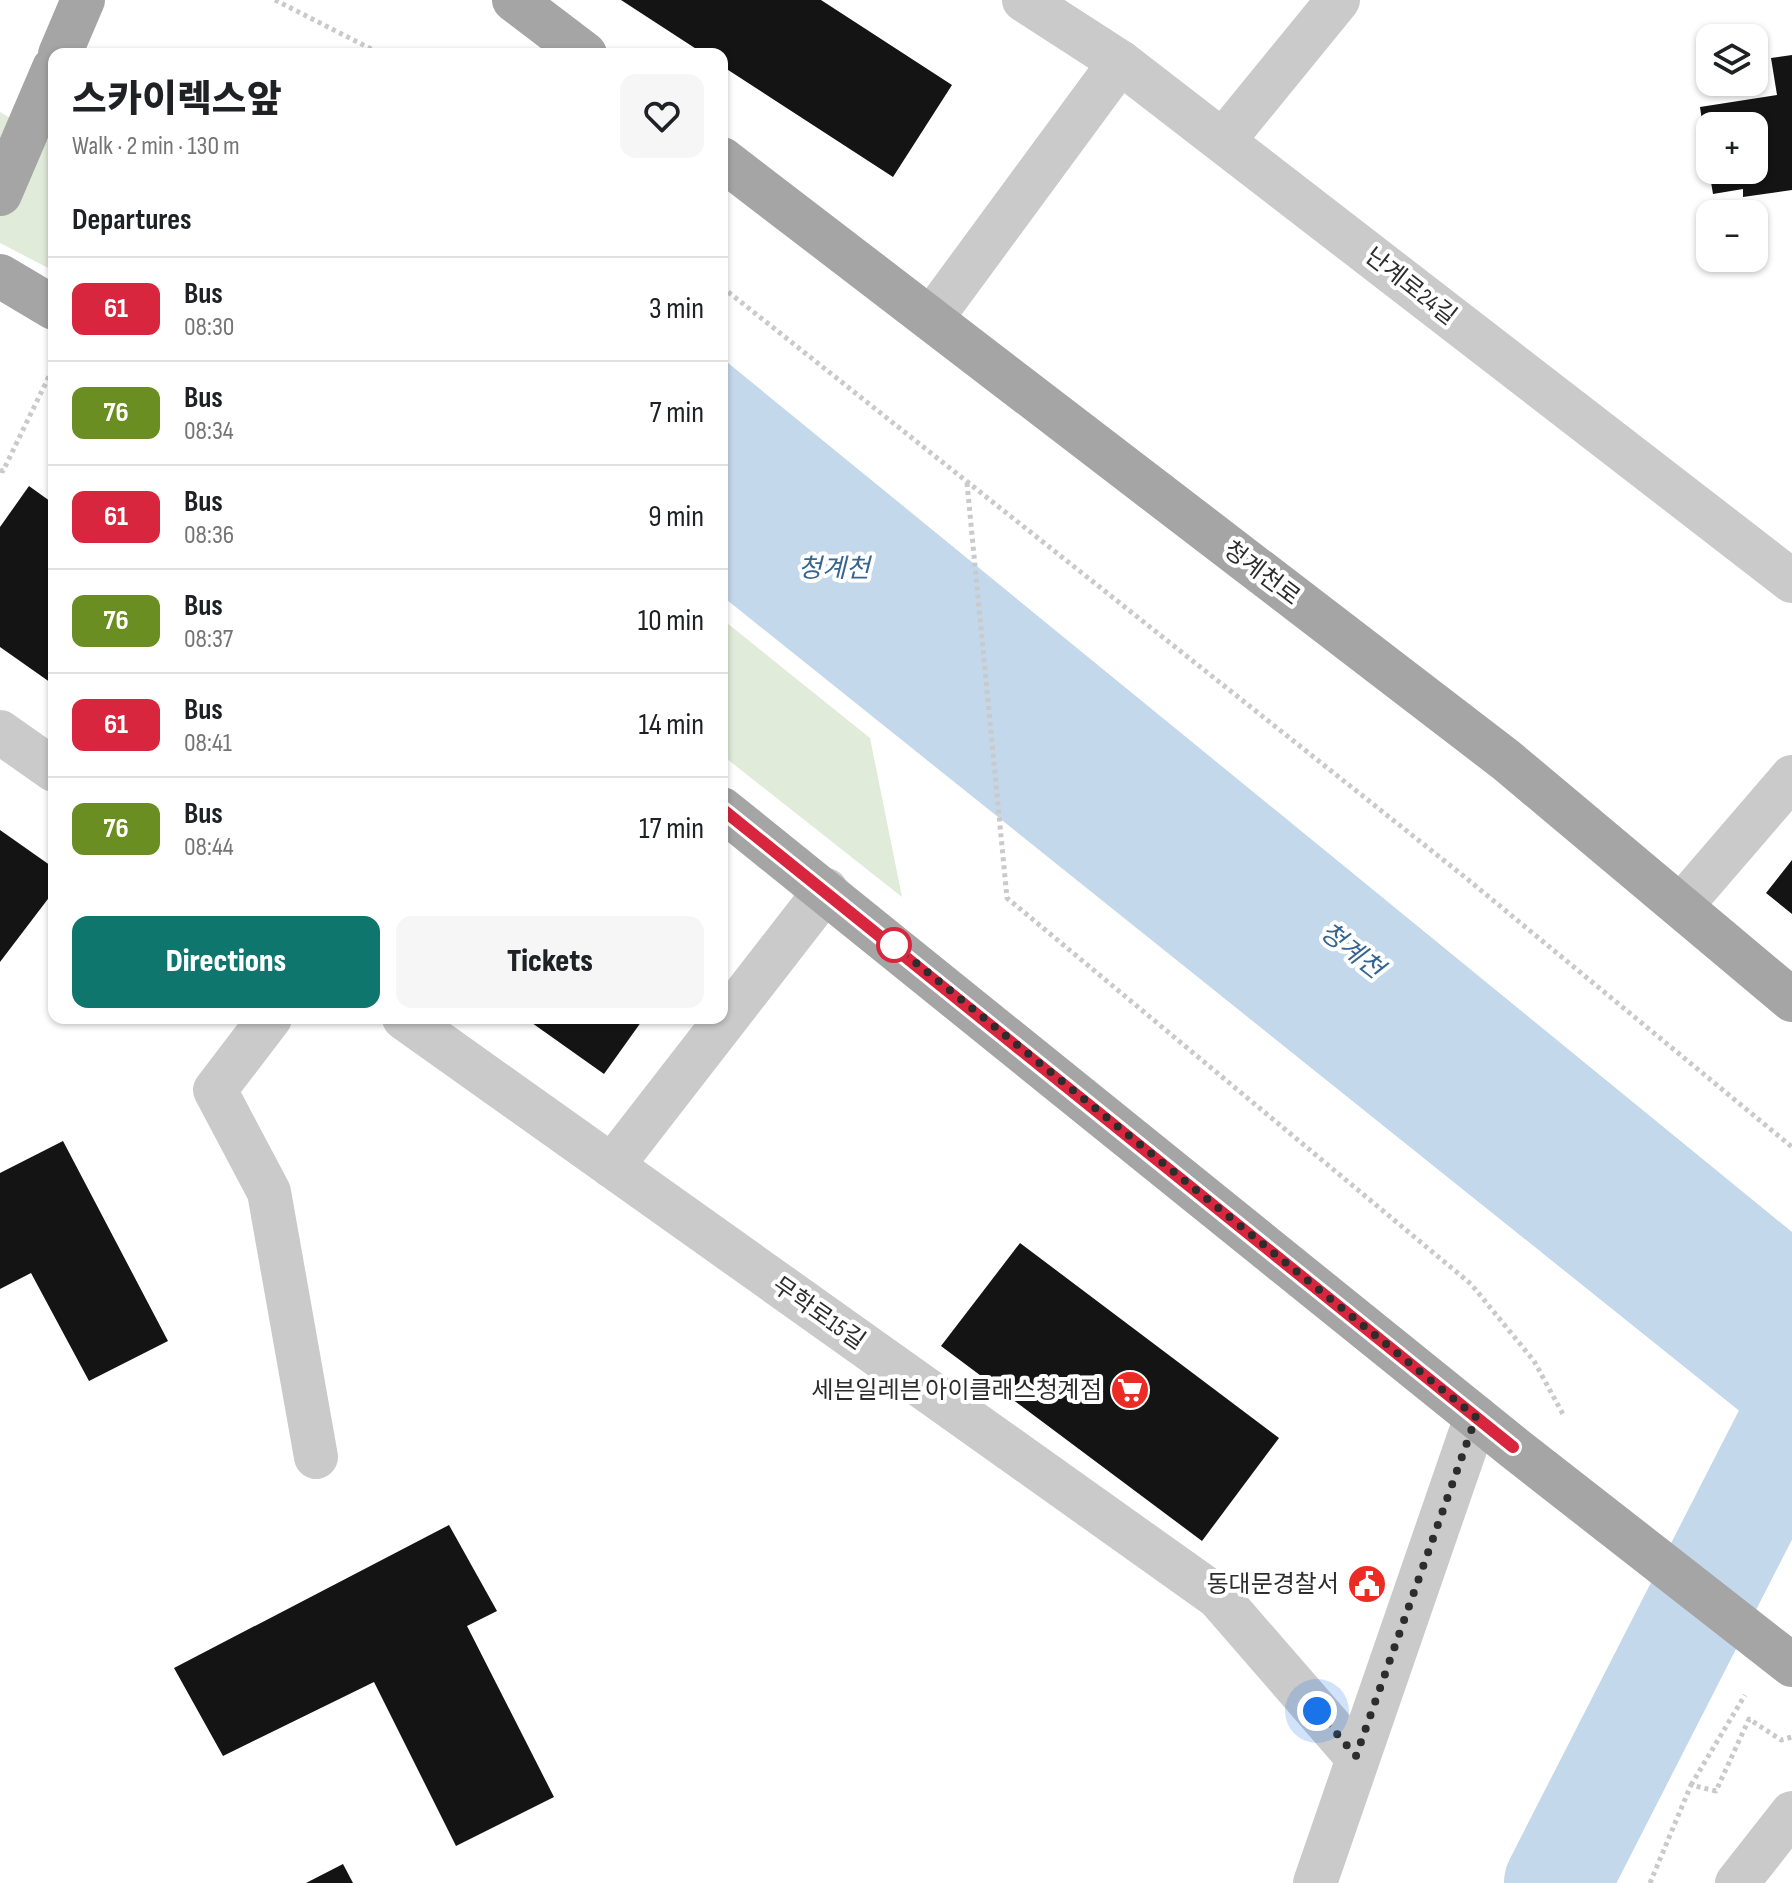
<!DOCTYPE html>
<html lang="en">
<head>
<meta charset="utf-8">
<style>
	body { margin:0; font-family:"Sofia Sans Condensed","Noto Sans KR",sans-serif; background:#f6f6f6; color:#202124; height:100vh; display:flex; flex-direction:column; font-size:30px; white-space:nowrap }
	* { box-sizing:border-box; margin:0 }
	p { font-size:26px; color:#757577 }
	.icon { flex:none; width:44px; height:44px; fill:none; stroke:currentColor; stroke-width:2; stroke-linecap:round; stroke-linejoin:round }
	.map { position:relative; flex:1; overflow:hidden }
	.sheet { position:absolute; left:48px; top:48px; width:680px; height:976px; display:flex; flex-direction:column; background:#fff; border-radius:16px; box-shadow:0 2px 6px #0004 }
	.sheet>* { flex:none }
	.badge { padding:0 16px; border-radius:12px; font-size:28px; line-height:52px }
	.buttons { position:absolute; left:1696px; top:24px; display:grid; gap:16px }
	.buttons a { display:grid; place-items:center; width:72px; height:72px; border-radius:16px; background:#fff; box-shadow:0 2px 6px #0004; font-size:40px }
	.you { position:absolute; width:40px; height:40px; margin:-20px; border:6px solid #fff; border-radius:50%; background:#1a73e8; box-shadow:0 0 0 12px #1a73e833 }
	.map>.badge { position:absolute; translate:-50% -50%; box-shadow:0 0 0 4px #fff }
	h2 { padding:0 24px; font-size:30px; line-height:72px }
	.round { display:grid; place-items:center; flex:none; width:84px; height:84px; border-radius:16px; background:#f6f6f6 }
	.summary { display:flex; align-items:center; justify-content:space-between; height:136px; padding:0 24px }
	h1 { font-size:38px; font-weight:800; line-height:60px }
	.primary-button { display:flex; gap:16px; margin-top:auto; padding:16px 24px }
	.primary-button a { flex:1; height:92px; border-radius:16px; background:#0f766e; color:#fff; font-size:32px; font-weight:800; line-height:92px; text-align:center }
	.primary-button a+a { background:#f6f6f6; color:#202124 }
	ul { padding:0; list-style:none }
	li { display:flex; align-items:center; gap:24px; height:104px; padding:0 24px; border-top:2px solid #e0e0e0 }
	li div { flex:1 }
	li b { display:block; font-size:30px }
	li em { font-style:normal }
	li .badge { min-width:88px; font-weight:700; text-align:center }
	.map>svg:first-child { display:block }
</style>
</head>
<body>
<div class="map">
<svg width="1792" height="1883" viewBox="0 0 1792 1883">
	<rect width="100%" height="100%" fill="#fff"/>
	<g fill="#e1ebd9">
		<path d="M0,112L54,144V271L0,243Z"/>
		<path d="M722,619L870,738L902,897L722,755Z"/>
	</g>
	<path fill="#c4d8ec" d="M722,358L1792,1232V1453L722,596Z"/>
	<path fill="#fff" d="M0,0H185L235,28L223,54H54V124L0,90Z"/>
	<g fill="none" stroke-linecap="round" stroke-linejoin="round">
		<path stroke="#c4d8ec" stroke-width="106" d="M1557,1883L1792,1423"/>
	</g>
	<g fill="#141414">
		<path d="M621,0H821L952,85L893,177L722,66V54H704Z"/>
		<path d="M1792,55V190L1743,197V189L1713,194L1709,170H1754V126H1710L1708,162L1700,107L1777,95L1771,58Z"/>
		<path d="M29,486L54,504V685L0,647V527Z"/>
		<path d="M0,830L54,868V891L0,962Z"/>
		<path d="M1792,860V914L1766,893Z"/>
		<path d="M525,1018H644L604,1074Z"/>
		<path d="M63,1141L168,1341L89,1381L31,1273L0,1289V1173Z"/>
		<path d="M1020,1243L1279,1438L1202,1541L941,1346Z"/>
		<path d="M449,1525L497,1611L467,1626L554,1797L456,1846L374,1682L223,1756L174,1668Z"/>
		<path d="M343,1864L353,1883H306Z"/>
	</g>
	<g fill="none" stroke-linecap="round" stroke-linejoin="round">
		<g stroke="#cacaca" stroke-width="5" stroke-dasharray="4 4" stroke-linecap="butt">
			<path d="M275,0L381,54"/>
			<path d="M722,287L1466,878L1792,1147"/>
			<path d="M0,470L3,471L54,366"/>
			<path d="M967,483L1007,898L1471,1284L1534,1361L1564,1416"/>
			<path d="M1691,1785L1745,1695"/>
			<path d="M1650,1883L1691,1785L1716,1791L1749,1719L1781,1740L1792,1737"/>
		</g>
		<g stroke="#cacaca" stroke-width="44">
			<path d="M1024,0L1120,62L1792,581"/>
			<path d="M1223,141L1338,0"/>
			<path d="M931,319L1120,62"/>
			<path d="M0,732L54,770"/>
			<path d="M1681,906L1792,777"/>
			<path d="M270,1018L215,1090L269,1192L316,1457"/>
			<path d="M404,1018L1218,1597L1356,1756"/>
			<path d="M612,1166L826,890"/>
			<path d="M1315,1883L1476,1417"/>
			<path d="M1737,1883L1792,1813"/>
		</g>
		<g stroke="#a5a5a5" stroke-width="44">
			<path d="M514,0L585,54"/>
			<path d="M60,54L83,0"/>
			<path d="M722,159L1506,760L1792,1000"/>
			<path d="M0,194L54,68"/>
			<path d="M0,276L54,308"/>
			<path d="M722,809L1513,1447L1792,1665"/>
		</g>
	</g>
	<g fill="none" stroke-linecap="round" stroke-linejoin="round">
		<g stroke="#fff" stroke-width="18">
			<path id="line" d="M722,809L1513,1447"/>
		</g>
		<use href="#line" stroke="#d7263d" stroke-width="12"/>
		<path stroke="#2d2d2d" stroke-width="8" stroke-dasharray="0 14.4" d="M894,945L1476,1417L1356,1756L1317,1711"/>
	</g>
	<defs>
		<g id="supermarket-disc" transform="scale(2)"><circle r="9.5" fill="#ed2b25" stroke="#fff"/><path d="M-6-5.5h2.5l.6 2H6L4.5 2H-2.5L-4.4-4H-6ZM-1.5 3.2a1.3 1.3 0 1 0 .1 0ZM3 3.2a1.3 1.3 0 1 0 .1 0Z" fill="#fff"/></g>
		<g id="civic-disc" transform="scale(2)"><circle r="9.5" fill="#ed2b25" stroke="#fff"/><path d="M-.6-6.5H3V-4.5H.6V-3L4-1V1h2V6H-6V1h2V-1L-.6-3ZM-1.2 2.5V6h2.4V2.5Z" fill="#fff"/></g>
	</defs>
	<g fill-rule="evenodd">
		<use href="#supermarket-disc" x="1130" y="1390"/>
		<use href="#civic-disc" x="1367" y="1584"/>
	</g>
	<circle fill="#fff" stroke="#d7263d" stroke-width="4" cx="894" cy="945" r="16"/>
	<g text-anchor="middle" stroke-width="8" stroke-linejoin="round" paint-order="stroke">
		<g font-size="24" fill="#2d2d2d" stroke="#fff">
			<text transform="translate(1411 286) rotate(38)" y="8">난계로24길</text>
			<text transform="translate(1262 573) rotate(37)" y="8">청계천로</text>
			<text transform="translate(819 1313) rotate(35)" y="8">무학로15길</text>
		</g>
		<g font-size="24" fill="#2d2d2d" stroke="#fff" text-anchor="end">
			<text x="1102" y="1398">세븐일레븐 아이클래스청계점</text>
			<text x="1339" y="1592">동대문경찰서</text>
		</g>
		<g font-size="26" font-style="italic" fill="#376592" stroke="#fff">
			<text x="834" y="577">청계천</text>
			<text transform="translate(1352 950) rotate(38)" y="9">청계천</text>
		</g>
	</g>
</svg>
<div class="buttons">
<a><svg class="icon" aria-label="layers" viewBox="0 0 24 24"><path d="M12 4l9 5-9 5-9-5zM3 14l9 5 9-5"/></svg></a>
<a>+</a>
<a>−</a>
</div>
<div class="you" style="left:1317px;top:1711px"></div>
<section class="sheet">
<div class="summary"><div><h1>스카이렉스앞</h1><p>Walk · 2 min · 130 m</p></div><a class="round"><svg class="icon" aria-label="heart" viewBox="0 0 24 24"><path d="M12 20l-8-8c-3-5 5-10 8-4 3-6 11-1 8 4z"/></svg></a></div>
<h2>Departures</h2>
<ul>
<li><span class="badge" style="background:#d7263d;color:#fff">61</span><div><b>Bus</b><p>08:30</p></div><em>3 min</em></li>
<li><span class="badge" style="background:#6b8e23;color:#fff">76</span><div><b>Bus</b><p>08:34</p></div><em>7 min</em></li>
<li><span class="badge" style="background:#d7263d;color:#fff">61</span><div><b>Bus</b><p>08:36</p></div><em>9 min</em></li>
<li><span class="badge" style="background:#6b8e23;color:#fff">76</span><div><b>Bus</b><p>08:37</p></div><em>10 min</em></li>
<li><span class="badge" style="background:#d7263d;color:#fff">61</span><div><b>Bus</b><p>08:41</p></div><em>14 min</em></li>
<li><span class="badge" style="background:#6b8e23;color:#fff">76</span><div><b>Bus</b><p>08:44</p></div><em>17 min</em></li>
</ul>
<div class="primary-button"><a>Directions</a><a>Tickets</a></div>
</section>
</div>
</body>
</html>
